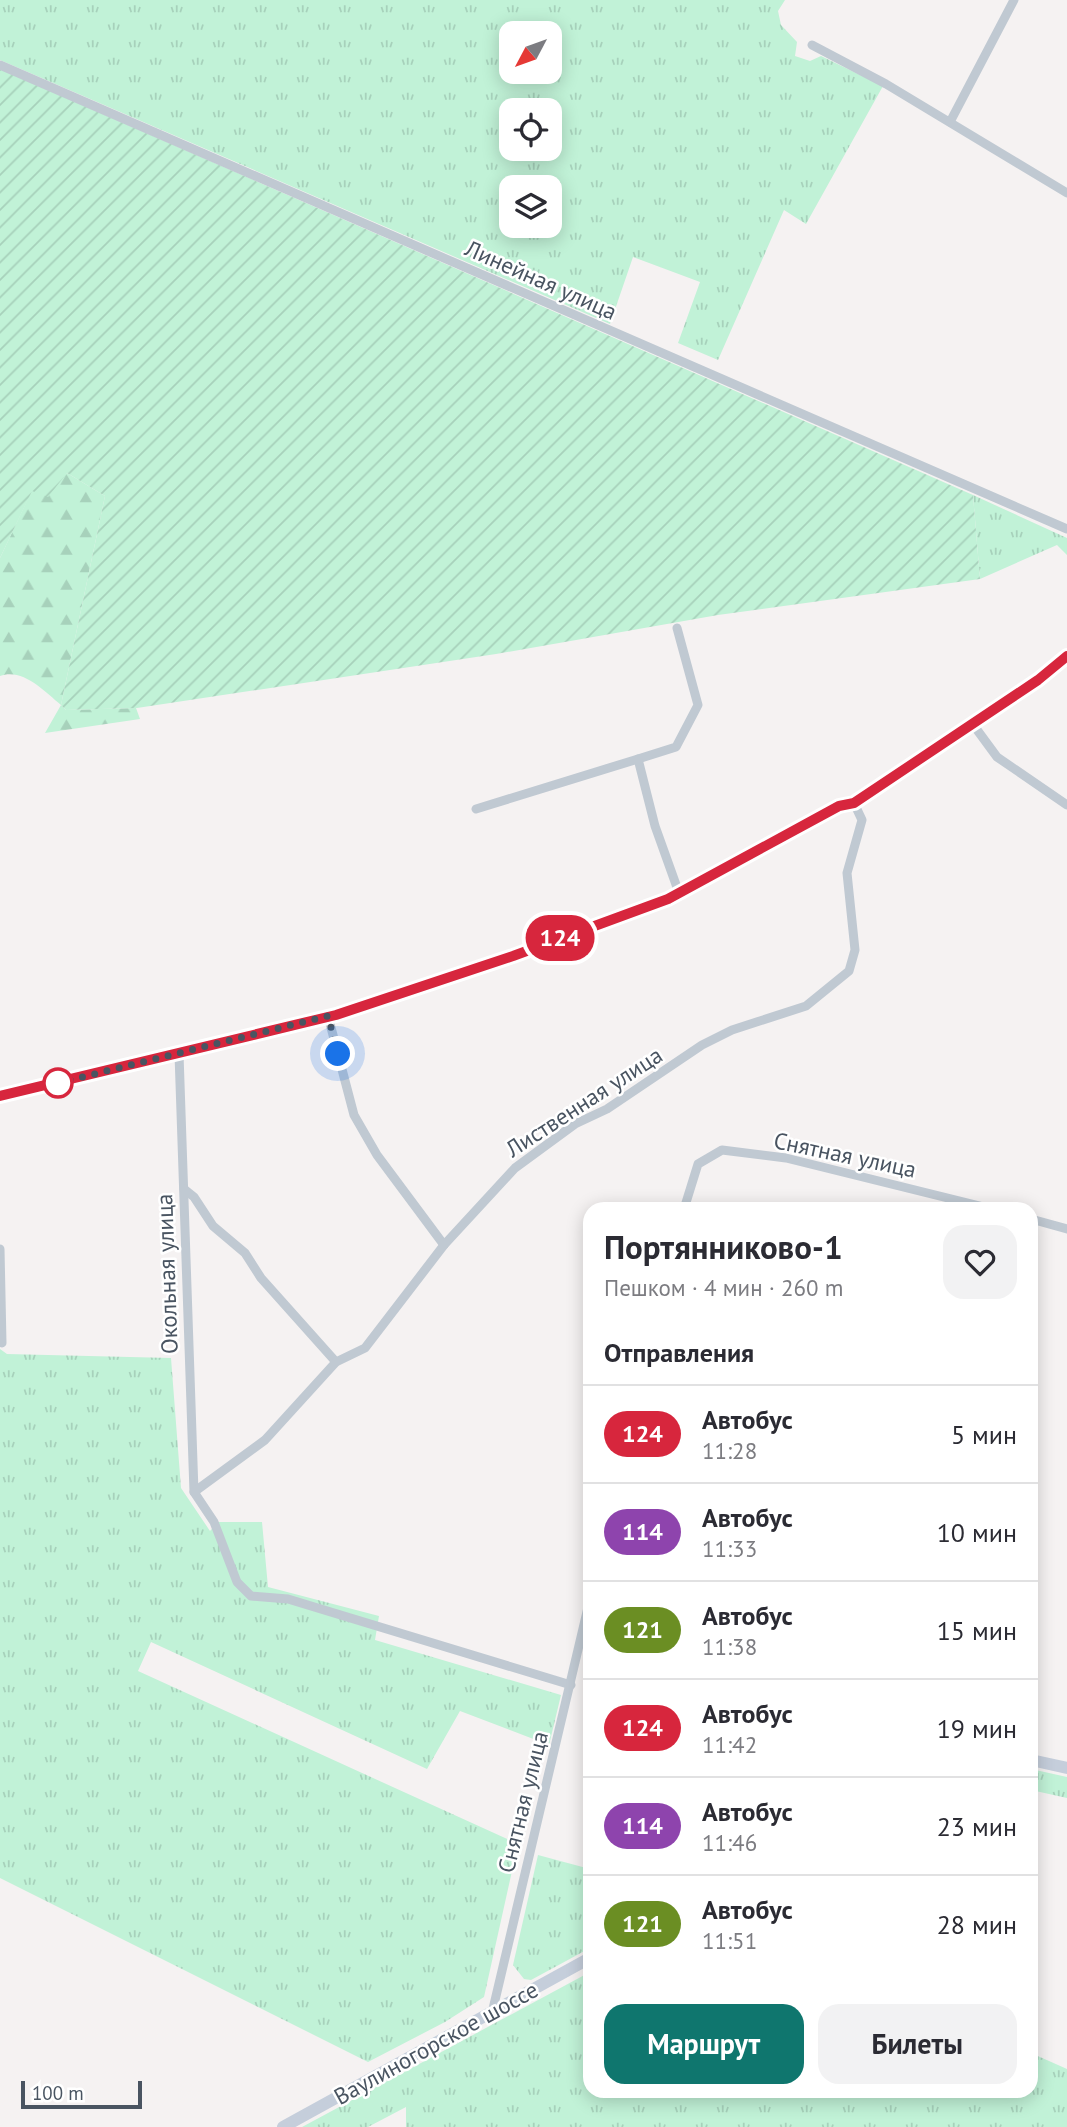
<!DOCTYPE html>
<html lang="ru">
<head>
<meta charset="utf-8">
<style>
	body { margin:0; font-family:"PT Sans",sans-serif; background:#f2f2f3; color:#2b2b33; height:100vh; display:flex; flex-direction:column; font-size:26px; white-space:nowrap }
	* { box-sizing:border-box; margin:0 }
	p { font-size:23px; color:#7c7c81 }
	.icon { flex:none; width:38px; height:38px; fill:none; stroke:currentColor; stroke-width:2; stroke-linecap:round; stroke-linejoin:round }
	.map { position:relative; flex:1; overflow:hidden }
	.drawer { position:absolute; left:583px; top:1202px; width:455px; height:896px; display:flex; flex-direction:column; background:#fff; border-radius:21px; box-shadow:0 4px 18px #0003 }
	.drawer>* { flex:none }
	.badge { padding:0 14px; border-radius:23px; font-size:24px; line-height:46px }
	.needle { width:46px; rotate:229deg }
	.controls { position:absolute; left:499px; top:21px; display:grid; gap:14px }
	.controls a { display:grid; place-items:center; width:63px; height:63px; border-radius:14px; background:#fff; box-shadow:0 4px 18px #0003; font-size:35px }
	.scale { position:absolute; left:21px; bottom:18px; width:121px; box-sizing:border-box; padding-left:7px; border:4px solid #495461; border-top:0; font-size:19px; line-height:24px; white-space:nowrap; color:#495461; -webkit-text-stroke:5px #fff; paint-order:stroke }
	.you { position:absolute; width:35px; height:35px; margin:-18px; border:5px solid #fff; border-radius:50%; background:#1a73e8; box-shadow:0 0 0 10px #1a73e833 }
	.map>.badge { position:absolute; translate:-50% -50%; box-shadow:0 0 0 4px #fff }
	h2 { padding:0 21px; font-size:26px; line-height:63px }
	.round { display:grid; place-items:center; flex:none; width:74px; height:74px; border-radius:21px; background:#f2f2f3 }
	.head { display:flex; align-items:center; justify-content:space-between; height:119px; padding:0 21px }
	h1 { font-size:33px; font-weight:800; line-height:52px }
	.action { display:flex; gap:14px; margin-top:auto; padding:14px 21px }
	.action a { flex:1; height:80px; border-radius:21px; background:#0f766e; color:#fff; font-size:28px; font-weight:800; line-height:80px; text-align:center }
	.action a+a { background:#f2f2f3; color:#2b2b33 }
	ul { padding:0; list-style:none }
	li { display:flex; align-items:center; gap:21px; height:98px; padding:0 21px; border-top:2px solid #e1e1e2 }
	li div { flex:1 }
	li b { display:block; font-size:26px }
	li em { font-style:normal }
	li .badge { min-width:77px; font-weight:700; text-align:center }
	.map>svg:first-child { display:block }
</style>
</head>
<body>
<div class="map">
<svg width="1067" height="2127" viewBox="0 0 1067 2127">
	<defs>
		<pattern id="grass-tufts" width="24" height="20" patternUnits="userSpaceOnUse" patternTransform="scale(1.75)"><rect width="24" height="20" fill="#c1f2d7"/><path d="M3 7l-1-3M5 7V3M7 7l1-3M15 17l-1-3M17 17v-4M19 17l1-3" fill="none" stroke="#a7d1bb"/></pattern>
		<pattern id="forest-firs" width="22" height="20" patternUnits="userSpaceOnUse" patternTransform="scale(1.75)"><rect width="22" height="20" fill="#c1f2d7"/><path d="M5 1l3.5 6h-7zM16 11l3.5 6h-7z" fill="#a7d1bb"/></pattern>
		<pattern id="garden-furrows" width="10" height="10" patternUnits="userSpaceOnUse" patternTransform="scale(1.75)"><rect width="10" height="10" fill="#c1f2d7"/><path d="M-1 1l2-2M0 10L10 0M9 11l2-2" fill="none" stroke="#a7d1bb"/></pattern>
	</defs>
	<rect width="100%" height="100%" fill="#f5f2f2"/>
	<g fill="url(#grass-tufts)" fill-rule="evenodd">
		<path d="M0,0H785L778,11L781,25L797,42L795,56L810,61L821,56L883,86L806,224L784,210L718,360L678,343L700,282L633,257L610,324L0,60ZM511,33H550V72H511ZM511,110H550V149H511ZM511,187H550V226H511Z"/>
		<path d="M973,495L1067,538V555L1057,545L980,579Z"/>
		<path d="M0,1349L7,1354L171,1358L181,1488L210,1531L218,1522H262L268,1587L379,1616L375,1640L561,1695L549,1745L460,1711L427,1769L151,1642L138,1671L518,1844L484,1997L445,2022L368,2062L0,1878Z"/>
		<path d="M1031,1769L1067,1777V1798L1031,1790Z"/>
		<path d="M538,1855L590,1869V1948L531,1980L524,1979L513,1965Z"/>
		<path d="M590,1972V2091H1031V2053L1067,2069V2127H406V2107L368,2127H302Z"/>
	</g>
	<path fill="url(#forest-firs)" d="M67,473L105,496L61,705L66,710L136,708L140,719L45,733L61,705C44,691 23,668 0,676V558L32,490Z"/>
	<path fill="url(#garden-furrows)" d="M0,69L973,495L980,579L718,615L496,654L137,708L66,710L61,705L105,496L67,473L48,497L32,491L0,558Z"/>
	<g fill="none" stroke-linecap="round" stroke-linejoin="round">
		<g stroke="#c0c9d2" stroke-width="9">
			<path d="M812,45L886,84L1067,193"/>
			<path d="M0,65L1067,529"/>
			<path d="M950,122L1014,0"/>
			<path d="M972,723L997,757L1067,805"/>
			<path d="M638,759L676,747L698,705L677,628"/>
			<path d="M476,809L638,759L655,826L679,893"/>
			<path d="M328,1016L354,1115L377,1155L444,1245"/>
			<path d="M179,1054L194,1492L214,1522L237,1582L251,1596L288,1599L571,1685"/>
			<path d="M0,1096L336,1015L513,955L668,899L839,806L854,803L1038,680L1067,656"/>
			<path d="M184,1189L194,1197L213,1226L245,1253L261,1278L336,1362"/>
			<path d="M684,1209L698,1164L722,1150L786,1158L992,1209"/>
			<path d="M1031,1219L1067,1229"/>
			<path d="M0,1249L2,1343"/>
			<path d="M194,1492L265,1440L336,1362L365,1348L444,1245L515,1168L575,1124L607,1109L702,1045L732,1030L806,1006L849,971L855,950L847,873L862,820L854,803"/>
			<path d="M492,2013L590,1599"/>
		</g>
		<g stroke="#c5cedb" stroke-width="12">
			<path d="M1031,1760L1067,1768"/>
			<path d="M283,2127L590,1958"/>
		</g>
	</g>
	<g fill="none" stroke-linecap="round" stroke-linejoin="round">
		<g stroke="#fff" stroke-width="16">
			<path id="line" d="M0,1096L336,1015L513,956L668,899L839,806L854,803L1038,680L1067,656"/>
		</g>
		<use href="#line" stroke="#d7263d" stroke-width="10"/>
		<path stroke="#495461" stroke-width="7" stroke-dasharray="0 12.6" d="M58,1083L328,1016L338,1054"/>
	</g>
	<circle fill="#fff" stroke="#d7263d" stroke-width="3.5" cx="58" cy="1083" r="14"/>
	<g text-anchor="middle" stroke-width="5" stroke-linejoin="round" paint-order="stroke">
		<g font-size="23" fill="#495461" stroke="#fff">
			<text transform="translate(541 280) rotate(24)" y="8">Линейная улица</text>
			<text transform="translate(584 1102) rotate(-33)" y="8">Лиственная улица</text>
			<text transform="translate(845 1155) rotate(12)" y="8">Снятная улица</text>
			<text transform="translate(167 1274) rotate(-92)" y="8">Окольная улица</text>
			<text transform="translate(523 1802) rotate(-76)" y="8">Снятная улица</text>
			<text transform="translate(436 2043) rotate(-29)" y="8">Ваулиногорское шоссе</text>
		</g>
	</g>
</svg>
<div class="controls">
<a><svg class="needle" viewBox="-14 -14 28 28"><path d="M0-13l5 13h-10z" fill="#e53935"/><path d="M0 13l5-13h-10z" fill="#7c7c81"/></svg></a>
<a><svg class="icon" aria-label="locate" viewBox="0 0 24 24"><circle cx="12" cy="12" r="6"/><path d="M12 2v4M12 18v4M2 12h4M18 12h4"/></svg></a>
<a><svg class="icon" aria-label="layers" viewBox="0 0 24 24"><path d="M12 4l9 5-9 5-9-5zM3 14l9 5 9-5"/></svg></a>
</div>
<div class="scale">100 m</div>
<div class="you" style="left:338px;top:1054px"></div>
<b class="badge" style="left:560px;top:938px;background:#d7263d;color:#fff">124</b>
<section class="drawer">
<div class="head"><div><h1>Портянниково-1</h1><p>Пешком · 4 мин · 260 m</p></div><a class="round"><svg class="icon" aria-label="heart" viewBox="0 0 24 24"><path d="M12 20l-8-8c-3-5 5-10 8-4 3-6 11-1 8 4z"/></svg></a></div>
<h2>Отправления</h2>
<ul>
<li><span class="badge" style="background:#d7263d;color:#fff">124</span><div><b>Автобус</b><p>11:28</p></div><em>5 мин</em></li>
<li><span class="badge" style="background:#8e44ad;color:#fff">114</span><div><b>Автобус</b><p>11:33</p></div><em>10 мин</em></li>
<li><span class="badge" style="background:#6b8e23;color:#fff">121</span><div><b>Автобус</b><p>11:38</p></div><em>15 мин</em></li>
<li><span class="badge" style="background:#d7263d;color:#fff">124</span><div><b>Автобус</b><p>11:42</p></div><em>19 мин</em></li>
<li><span class="badge" style="background:#8e44ad;color:#fff">114</span><div><b>Автобус</b><p>11:46</p></div><em>23 мин</em></li>
<li><span class="badge" style="background:#6b8e23;color:#fff">121</span><div><b>Автобус</b><p>11:51</p></div><em>28 мин</em></li>
</ul>
<div class="action"><a>Маршрут</a><a>Билеты</a></div>
</section>
</div>
</body>
</html>
